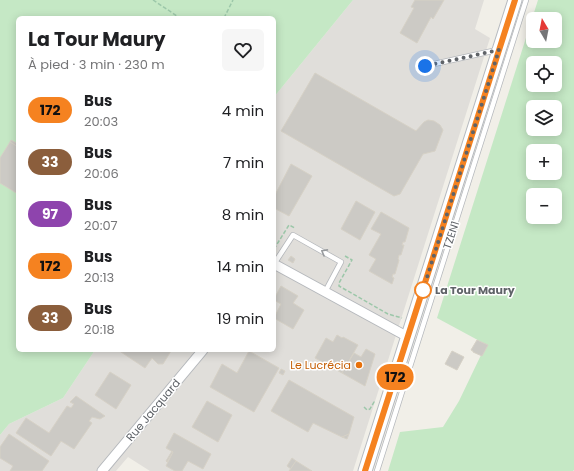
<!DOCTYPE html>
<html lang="fr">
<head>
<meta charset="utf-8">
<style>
	body { margin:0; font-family:Poppins,sans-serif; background:#f6f6f6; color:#202124; height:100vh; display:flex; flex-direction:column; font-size:15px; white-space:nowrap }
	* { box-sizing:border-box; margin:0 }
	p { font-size:13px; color:#757577 }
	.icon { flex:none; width:22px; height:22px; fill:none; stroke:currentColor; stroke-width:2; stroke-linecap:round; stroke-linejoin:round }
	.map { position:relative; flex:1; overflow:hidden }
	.side { position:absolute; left:16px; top:16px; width:260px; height:336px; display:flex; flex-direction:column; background:#fff; border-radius:6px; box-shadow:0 2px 10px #0003 }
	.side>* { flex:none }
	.badge { padding:0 8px; border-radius:13px; font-size:14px; line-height:26px }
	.needle { width:26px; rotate:350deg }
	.fabs { position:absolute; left:526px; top:12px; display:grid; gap:8px }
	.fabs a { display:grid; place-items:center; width:36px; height:36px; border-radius:6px; background:#fff; box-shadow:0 2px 10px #0003; font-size:20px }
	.you { position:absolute; width:20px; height:20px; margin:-10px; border:3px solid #fff; border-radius:50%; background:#1a73e8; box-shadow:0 0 0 6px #1a73e833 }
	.map>.badge { position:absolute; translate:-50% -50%; box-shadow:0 0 0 2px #fff }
	.round { display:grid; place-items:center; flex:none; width:42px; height:42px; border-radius:6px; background:#f6f6f6 }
	.head { display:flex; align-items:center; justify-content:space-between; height:68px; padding:0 12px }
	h1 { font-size:19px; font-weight:700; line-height:30px }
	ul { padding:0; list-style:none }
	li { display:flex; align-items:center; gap:12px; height:52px; padding:0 12px }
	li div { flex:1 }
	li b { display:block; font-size:15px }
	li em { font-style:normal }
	li .badge { min-width:44px; font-weight:700; text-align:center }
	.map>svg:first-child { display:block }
</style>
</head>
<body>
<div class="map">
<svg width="574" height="471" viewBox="0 0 574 471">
	<rect width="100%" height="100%" fill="#f1efe8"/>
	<path fill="#e0deda" d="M353,0H484L475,29L490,38L353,471H150L128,457L116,471H0V435L9,424L63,398L95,350H274V97Z"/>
	<g fill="#c5e8c5" fill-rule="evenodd">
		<path d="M0,0H353L274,97V18H18V350H95L63,398L9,424L0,435Z"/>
		<path d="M538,0H574V470L573,471H388L400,432L443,427L459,401L481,355L487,345L437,318ZM533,19H555V41H533ZM533,63H555V85H533ZM533,107H555V129H533ZM533,151H555V173H533ZM533,195H555V217H533Z"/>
	</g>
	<g fill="#cccac5" stroke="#d6d1c6">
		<path d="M415,0H444L433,19L431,17L417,43L400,33L414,8L411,7Z"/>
		<path d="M315,73L416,131L424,122L428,120L434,121L440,125L443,130L435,151L423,154L400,194L394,196L281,131Z"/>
		<path d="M11,140L18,144V147L10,142Z"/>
		<path d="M10,142L18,147V194L0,183V158Z"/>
		<path d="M291,164L312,176L289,216L274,208V197Z"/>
		<path d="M356,201L375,212L360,240L341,229Z"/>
		<path d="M381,212L409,228L405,242H403L402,245H404L401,255H399L398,259L399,260L395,274H393L392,277L394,278L392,284L369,271L376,259L369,255L381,234L371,229Z"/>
		<path d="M291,256L295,259L293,263L288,260Z"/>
		<path d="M281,286L298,296L293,303L304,310L293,329L274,318L281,304L274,300V299Z"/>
		<path d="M337,335L342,338L343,337L358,345L342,373L315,358L326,338L333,342Z"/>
		<path d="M477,340L488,345L482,356L473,352V351L471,350Z"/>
		<path d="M366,349L375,354L365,386L342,373L354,353L361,357Z"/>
		<path d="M118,350H170L171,351L163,364H158L152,358L145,368Z"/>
		<path d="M249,351L279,368L254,412L210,387L222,364L237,373Z"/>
		<path d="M452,351L464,357L457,370L445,364Z"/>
		<path d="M281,369L285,371L283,375L279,373Z"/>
		<path d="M110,372L131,385L116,409L95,395Z"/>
		<path d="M289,380L354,417L349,434L342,437L313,423L308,432L271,411Z"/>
		<path d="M76,396L105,416L100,419L92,417L89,421L92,423L74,449L61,441L51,456L16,433L26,418L49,433L67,406L71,408L74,404L70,402Z"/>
		<path d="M207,401L232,415L218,442L192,427Z"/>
		<path d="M174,433L211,454L203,469L188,461L182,471H175L166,466L173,452L166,448Z"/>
		<path d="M9,434L49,461L42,471H10L13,466L0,458V447Z"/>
		<path d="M349,434L347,439L342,437Z"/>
		<path d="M172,451L173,452L167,462L166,461Z"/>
		<path d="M292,458L296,461L291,469L287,466Z"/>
		<path d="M296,461L312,471H289Z"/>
	</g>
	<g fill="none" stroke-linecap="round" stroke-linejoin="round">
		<g stroke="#b5b8bc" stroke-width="6">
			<g id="lane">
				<path d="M425,66L497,50"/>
				<path d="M274,264L293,235L341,262L325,292"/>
				<path d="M377,471L526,0"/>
			</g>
		</g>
		<g stroke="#b5b8bc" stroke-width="11">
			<g id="street">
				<path d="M274,264L408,337"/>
				<path d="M102,471L203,350"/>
			</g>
		</g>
		<g stroke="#b6babf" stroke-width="15">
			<path id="secondary" d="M365,471L515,0"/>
		</g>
		<g stroke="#9cc7a9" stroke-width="1.5" stroke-dasharray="4 2" stroke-linecap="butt">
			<path d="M153,0L180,18"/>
			<path d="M224,18L233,0"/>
			<path d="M274,249L289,225L295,228"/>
			<path d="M345,256L352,260L339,283V286L388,314L402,318"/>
			<path d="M364,407L367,410L370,409L374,402H375"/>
		</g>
		<use href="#lane" stroke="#fff" stroke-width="4.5"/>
		<use href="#street" stroke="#fff" stroke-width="9"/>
		<use href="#secondary" stroke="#fff" stroke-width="13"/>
	</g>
	<defs><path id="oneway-chevron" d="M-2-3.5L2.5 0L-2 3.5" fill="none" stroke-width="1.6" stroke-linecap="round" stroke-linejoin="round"/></defs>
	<use stroke="#979a9d" href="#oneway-chevron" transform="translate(324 252) rotate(-151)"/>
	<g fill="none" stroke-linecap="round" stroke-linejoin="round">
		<g stroke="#fff" stroke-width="9">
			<path id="line" d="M365,471L515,0"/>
		</g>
		<use href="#line" stroke="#f58220" stroke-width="6"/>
		<path stroke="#5f6368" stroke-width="4" stroke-dasharray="0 7.2" d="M423,290L499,50L425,66"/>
	</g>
	<circle fill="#fff" stroke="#f58220" stroke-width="2" cx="423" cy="290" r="8"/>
	<circle fill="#e8710a" stroke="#fff" stroke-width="1.5" cx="359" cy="365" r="4"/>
	<g text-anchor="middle" stroke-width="3" stroke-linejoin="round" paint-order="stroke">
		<g font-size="11" fill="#5f6368" stroke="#fff">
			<text transform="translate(451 235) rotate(-72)" y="4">TZEN1</text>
			<text transform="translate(153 410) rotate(-50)" y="4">Rue Jacquard</text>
		</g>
		<g font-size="11" font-weight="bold" fill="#5f6368" stroke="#fff" text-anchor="start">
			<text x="435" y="294">La Tour Maury</text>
		</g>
		<g font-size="11" fill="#c56008" stroke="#fff" text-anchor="end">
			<text x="351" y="369">Le Lucrécia</text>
		</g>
	</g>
</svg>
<div class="fabs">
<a><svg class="needle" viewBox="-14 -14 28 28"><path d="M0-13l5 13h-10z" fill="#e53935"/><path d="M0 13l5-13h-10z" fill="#757577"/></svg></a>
<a><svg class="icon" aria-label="locate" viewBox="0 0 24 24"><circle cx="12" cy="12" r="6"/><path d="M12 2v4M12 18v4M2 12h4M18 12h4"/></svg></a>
<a><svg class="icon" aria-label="layers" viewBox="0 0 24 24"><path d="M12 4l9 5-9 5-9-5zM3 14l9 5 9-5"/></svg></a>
<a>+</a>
<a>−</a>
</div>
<div class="you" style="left:425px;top:66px"></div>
<b class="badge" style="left:395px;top:377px;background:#f58220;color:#111">172</b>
<section class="side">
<div class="head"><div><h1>La Tour Maury</h1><p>À pied · 3 min · 230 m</p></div><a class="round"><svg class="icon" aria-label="heart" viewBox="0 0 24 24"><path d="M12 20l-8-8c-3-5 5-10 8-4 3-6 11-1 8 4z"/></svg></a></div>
<ul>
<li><span class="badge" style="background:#f58220;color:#111">172</span><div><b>Bus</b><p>20:03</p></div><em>4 min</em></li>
<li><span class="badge" style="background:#8b5e3c;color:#fff">33</span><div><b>Bus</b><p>20:06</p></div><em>7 min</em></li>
<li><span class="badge" style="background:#8e44ad;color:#fff">97</span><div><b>Bus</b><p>20:07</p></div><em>8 min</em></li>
<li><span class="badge" style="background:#f58220;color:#111">172</span><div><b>Bus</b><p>20:13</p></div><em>14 min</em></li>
<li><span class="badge" style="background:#8b5e3c;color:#fff">33</span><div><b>Bus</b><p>20:18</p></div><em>19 min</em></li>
</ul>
</section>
</div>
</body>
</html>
